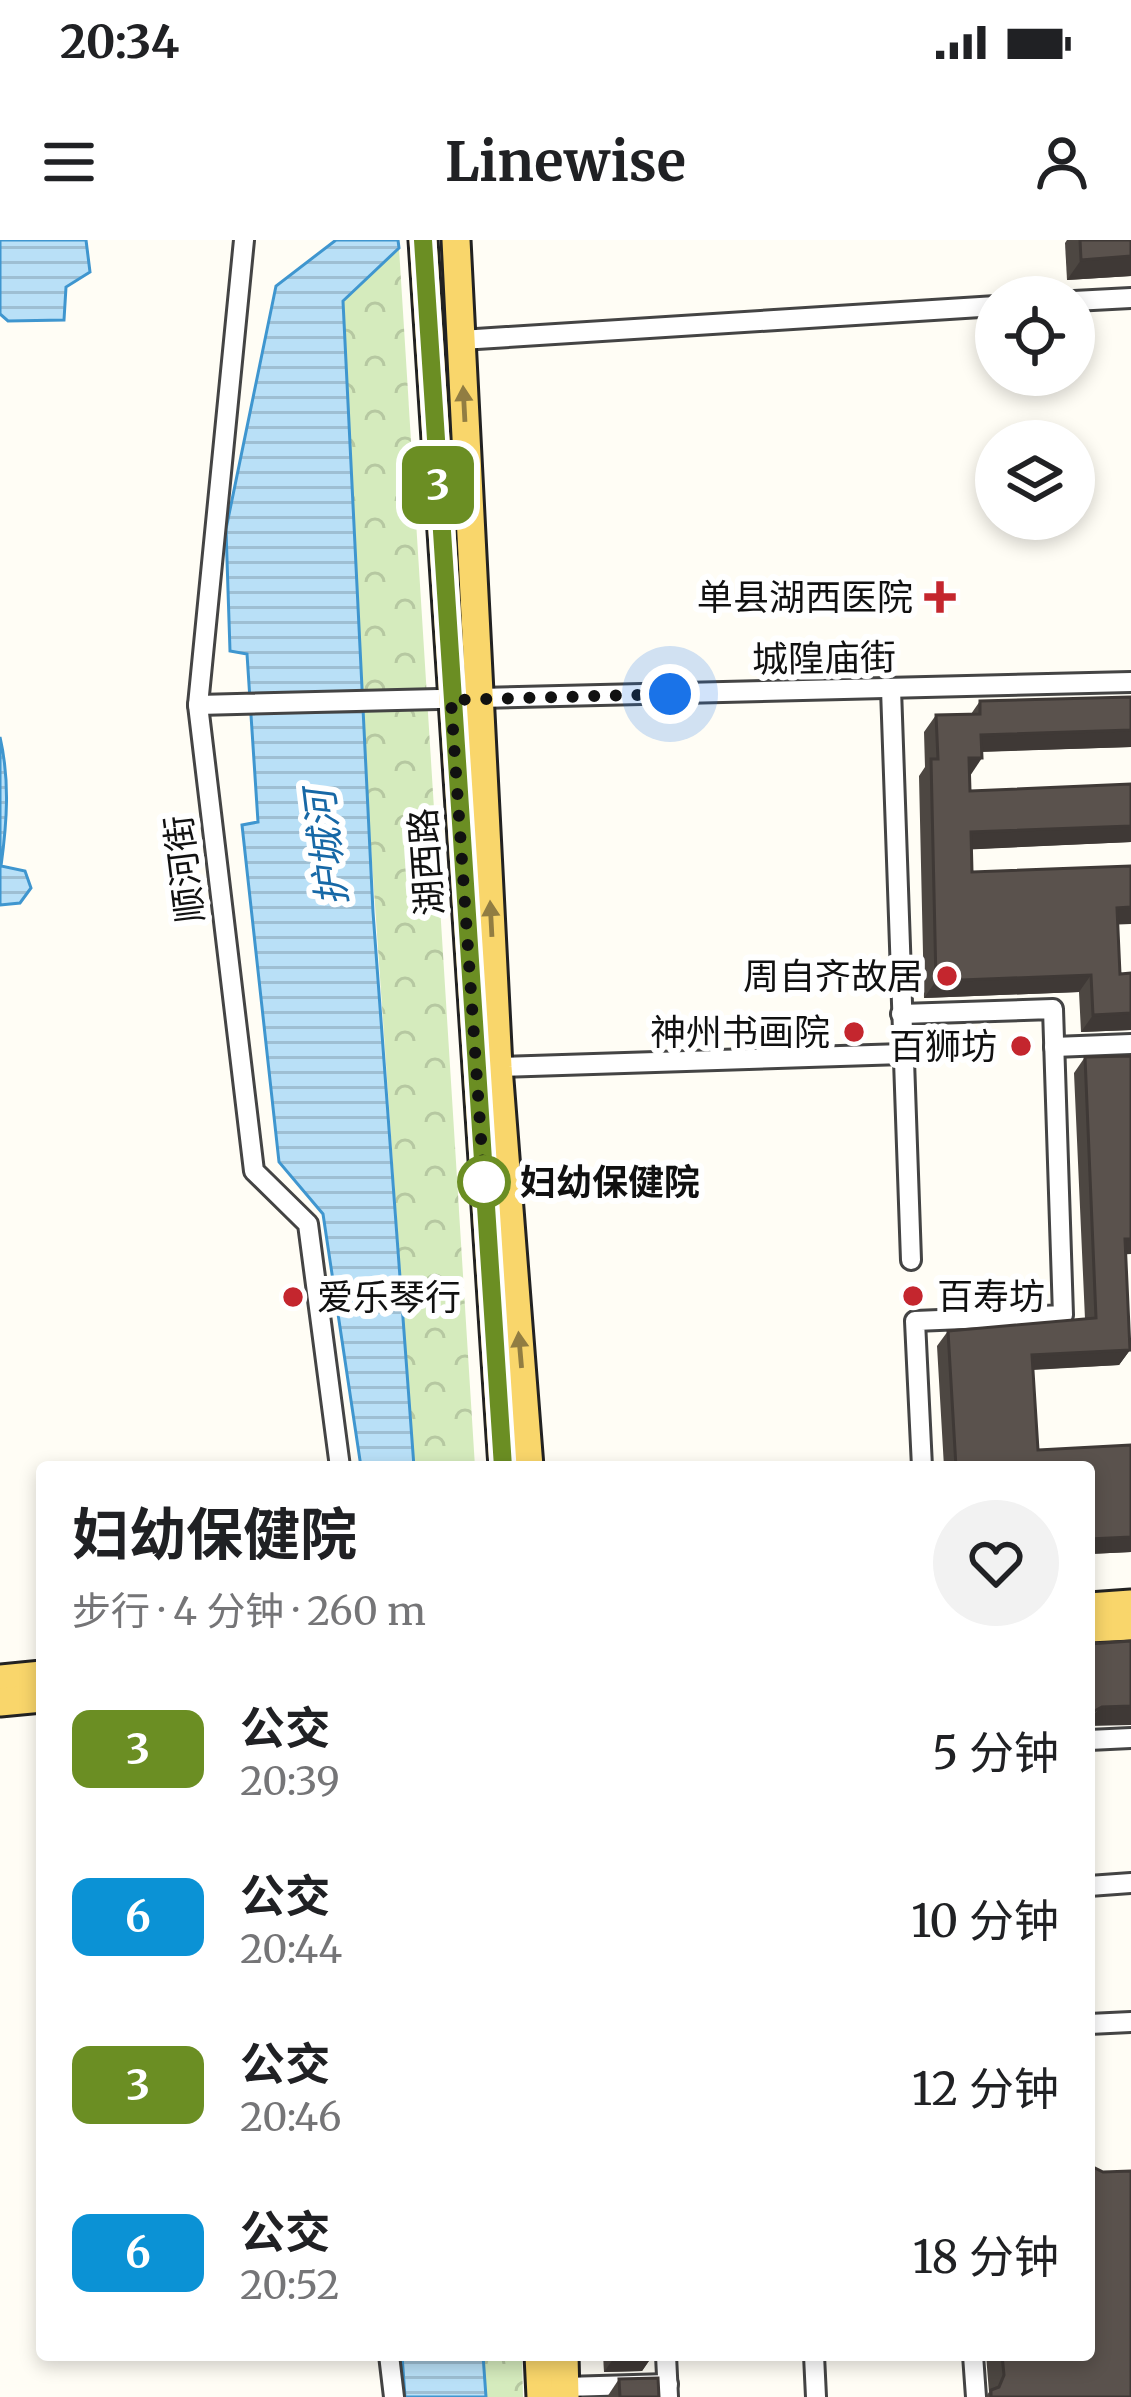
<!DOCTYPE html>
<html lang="zh">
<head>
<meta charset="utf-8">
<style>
	body { margin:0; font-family:Merriweather,"Noto Sans SC",serif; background:#f2f2f2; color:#202124; height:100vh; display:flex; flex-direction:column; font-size:45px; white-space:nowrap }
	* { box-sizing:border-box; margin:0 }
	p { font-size:39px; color:#757577 }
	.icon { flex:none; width:66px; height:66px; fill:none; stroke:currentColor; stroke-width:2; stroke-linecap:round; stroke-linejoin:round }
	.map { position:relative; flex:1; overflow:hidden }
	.sheet { position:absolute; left:36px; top:1221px; width:1059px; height:900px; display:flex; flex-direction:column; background:#fff; border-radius:12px; box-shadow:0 6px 18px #0003 }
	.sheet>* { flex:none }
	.badge { padding:0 24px; border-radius:18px; font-size:42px; line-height:78px }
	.tools { position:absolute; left:975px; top:36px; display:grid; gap:24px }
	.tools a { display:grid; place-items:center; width:120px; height:120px; border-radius:50%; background:#fff; box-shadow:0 6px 18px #0003; font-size:60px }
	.you { position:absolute; width:60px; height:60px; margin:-30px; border:9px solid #fff; border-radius:50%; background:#1a73e8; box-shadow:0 0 0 18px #1a73e833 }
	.map>.badge { position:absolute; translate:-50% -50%; box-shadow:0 0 0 6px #fff }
	.round { display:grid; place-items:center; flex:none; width:126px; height:126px; border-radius:63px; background:#f2f2f2 }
	.summary { display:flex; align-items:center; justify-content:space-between; height:204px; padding:0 36px }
	h1 { font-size:57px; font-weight:700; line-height:90px }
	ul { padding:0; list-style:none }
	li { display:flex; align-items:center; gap:36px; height:168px; padding:0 36px }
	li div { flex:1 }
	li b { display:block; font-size:45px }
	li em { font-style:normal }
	li .badge { min-width:132px; font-weight:700; text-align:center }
	.status { display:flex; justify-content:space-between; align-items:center; height:84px; padding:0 60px; background:#fff; direction:ltr }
	.status svg { height:33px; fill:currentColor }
	header { display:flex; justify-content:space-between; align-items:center; height:156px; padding:0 36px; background:#fff; font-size:54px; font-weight:700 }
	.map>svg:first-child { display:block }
</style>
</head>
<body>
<div class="status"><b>20:34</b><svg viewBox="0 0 49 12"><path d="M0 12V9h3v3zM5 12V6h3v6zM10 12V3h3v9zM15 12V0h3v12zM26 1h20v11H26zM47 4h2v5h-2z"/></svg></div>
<header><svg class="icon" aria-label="menu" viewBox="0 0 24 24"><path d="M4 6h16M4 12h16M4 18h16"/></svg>Linewise<svg class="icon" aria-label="person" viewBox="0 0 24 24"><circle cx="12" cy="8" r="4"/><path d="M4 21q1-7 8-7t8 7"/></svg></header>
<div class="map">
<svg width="1131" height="2157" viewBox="0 0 1131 2157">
	<defs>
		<pattern id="park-crowns" width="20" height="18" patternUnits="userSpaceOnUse" patternTransform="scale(3)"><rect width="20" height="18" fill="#d5ebbd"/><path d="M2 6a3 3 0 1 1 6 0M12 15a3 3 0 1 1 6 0" fill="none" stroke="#b6c8a1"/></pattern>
		<pattern id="water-rules" width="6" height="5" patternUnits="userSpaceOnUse" patternTransform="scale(3)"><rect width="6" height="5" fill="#b9e0f7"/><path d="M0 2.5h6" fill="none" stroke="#9ebfd3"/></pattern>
	</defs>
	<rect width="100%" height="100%" fill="#fffdf5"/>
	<g fill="url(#park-crowns)">
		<path d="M399,8L475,1227H414L357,406L343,61Z"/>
		<path d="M482,2115H522L523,2157H486Z"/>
	</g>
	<g fill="url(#water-rules)" stroke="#3f96cf" stroke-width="3">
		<path d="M0,0H86L90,32L66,47L64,80L8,81L0,74Z"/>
		<path d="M336,0H398L399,8L343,61L373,672L414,1227H361L323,974L279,922L242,585L258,582L247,414L230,411L226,289L276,46Z"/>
		<path d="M0,497C10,541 7,582 1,626L25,631L31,648L20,663L0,665Z"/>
		<path d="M402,2115H483L486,2157H405Z"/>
	</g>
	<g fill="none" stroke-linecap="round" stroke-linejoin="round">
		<g stroke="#444" stroke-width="24">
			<g id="minor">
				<path d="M244,0L198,465L254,931L308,984L340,1227"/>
				<path d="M1074,61L1131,58"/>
				<path d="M461,100L996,66"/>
				<path d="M891,449L911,1020"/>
				<path d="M198,465L1131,442"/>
				<path d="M901,774L1053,769L1063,1075L915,1081L922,1227"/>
				<path d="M1054,807L1131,804"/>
				<path d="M498,827L903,814"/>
				<path d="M1089,1500L1131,1498"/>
				<path d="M1089,1646L1131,1643"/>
				<path d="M1089,1784L1131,1782"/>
				<path d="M389,2115L394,2157"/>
				<path d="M666,2115L668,2157"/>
				<path d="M814,2115L816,2157"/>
				<path d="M973,2115L976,2157"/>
				<path d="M565,2147L668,2144"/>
			</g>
		</g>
		<g stroke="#222" stroke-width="33">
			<g id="primary">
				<path d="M423,0L503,1227"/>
				<path d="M456,0L498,827L529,1227"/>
				<path d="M1089,1367L1131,1364"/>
				<path d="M1089,1388L1131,1386"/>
				<path d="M0,1439L42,1435"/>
				<path d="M0,1462L42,1458"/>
				<path d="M539,2115L541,2157"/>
				<path d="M564,2115L565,2157"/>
			</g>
		</g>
		<use href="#minor" stroke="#fff" stroke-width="18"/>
		<use href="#primary" stroke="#f9d66b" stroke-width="27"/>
	</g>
	<g fill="#4d4742">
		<path d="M1067,0H1131V36L1067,40L1065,3Z"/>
		<path d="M980,461L1131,507L981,512L970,536V551L1131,544V602L972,609V632L1118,685L1120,734L1131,733V790L1081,792L1079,752L924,758L919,536L925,527L924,492L936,475L971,474Z"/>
		<path d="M1131,816V1014H1125L1130,1110L1119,1125L1033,1130L1038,1210L1131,1205V1312L1089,1314V1227H944L937,1106L948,1091L1085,1079L1074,833L1085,817Z"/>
		<path d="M603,2115H653L642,2131L604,2132Z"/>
		<path d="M986,2115H1089L1131,2157H986L989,2152Z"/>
		<path d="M619,2139L659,2157H607Z"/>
	</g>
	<g fill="#3f3936">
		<path d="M1131,16V36L1067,40L1081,20Z"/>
		<path d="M1131,490V507L969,512L981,495Z"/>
		<path d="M969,518H982L970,536Z"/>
		<path d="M1131,586V602L959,610L971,592Z"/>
		<path d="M1131,667V684L1105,685L1117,668Z"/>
		<path d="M1091,735L1079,752L924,758L936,741Z"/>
		<path d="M1131,773V790L1081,792L1093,775Z"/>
		<path d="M1125,999H1131V1014L1114,1015Z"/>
		<path d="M1130,1110L1119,1125L1021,1130L1032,1115Z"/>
		<path d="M1131,1297V1312L1089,1314V1299Z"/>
		<path d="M1131,1466V1485L1089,1486V1477L1102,1467Z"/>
		<path d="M616,2115H653L642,2131L604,2132Z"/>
	</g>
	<g fill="#5a524d" stroke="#3f3936" stroke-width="3">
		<path d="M1080,0H1131V16L1081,20Z"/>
		<path d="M1131,457V490L981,495L982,518H969L970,551L1131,544V586L971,592L972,632L1131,626V667L1117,668L1120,734L1131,733V773L1093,775L1091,735L936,741L931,519H938L936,475L980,474V461Z"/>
		<path d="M1131,816V999H1125L1130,1110L1032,1115L1038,1210L1131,1205V1297L1089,1299V1227H956L948,1091L1096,1078L1085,817Z"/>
		<path d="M1131,1401V1466L1102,1467L1091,1473L1089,1481V1404Z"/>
		<path d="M1089,1920L1093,1927L1103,1932L1131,1931V2157H991V2150L999,2147L1004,2135L1002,2115H1089Z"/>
		<path d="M658,2138L659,2157H620L619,2139Z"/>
	</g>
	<defs><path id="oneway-solid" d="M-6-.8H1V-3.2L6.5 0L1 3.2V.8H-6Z" transform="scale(3)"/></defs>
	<g fill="#917d42">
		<use href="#oneway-solid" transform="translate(464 164) rotate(-93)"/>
		<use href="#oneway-solid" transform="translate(491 679) rotate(-93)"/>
		<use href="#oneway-solid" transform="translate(520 1110) rotate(-95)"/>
	</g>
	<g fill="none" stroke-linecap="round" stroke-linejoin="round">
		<g stroke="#fff" stroke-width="27">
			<path id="line" d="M423,0L503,1227"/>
		</g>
		<use href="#line" stroke="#6b8e23" stroke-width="18"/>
		<path stroke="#111" stroke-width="12" stroke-dasharray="0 21.6" d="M484,942L451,460L670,454"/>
	</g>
	<g fill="#c4262e" stroke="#fff" stroke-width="4.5">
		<path d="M934 339h12v12h12v12h-12v12h-12v-12h-12v-12h12z"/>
		<circle cx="947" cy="736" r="12"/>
		<circle cx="854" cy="792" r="12"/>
		<circle cx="1021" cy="806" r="12"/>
		<circle cx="913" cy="1056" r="12"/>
		<circle cx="293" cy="1057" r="12"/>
	</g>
	<circle fill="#fff" stroke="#6b8e23" stroke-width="6" cx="484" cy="942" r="24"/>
	<g text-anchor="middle" stroke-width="12" stroke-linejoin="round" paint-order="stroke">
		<g font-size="36" fill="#111" stroke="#fff" text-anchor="end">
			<text x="913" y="370">单县湖西医院</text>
			<text x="923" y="749">周自齐故居</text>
			<text x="830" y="805">神州书画院</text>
			<text x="997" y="819">百狮坊</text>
			<text x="937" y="1069" text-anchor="start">百寿坊</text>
			<text x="317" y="1070" text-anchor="start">爱乐琴行</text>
		</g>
		<g font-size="36" fill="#111" stroke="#fff">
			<text transform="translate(824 418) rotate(-1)" y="13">城隍庙街</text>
			<text transform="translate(426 622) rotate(-94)" y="13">湖西路</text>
			<text transform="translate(184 629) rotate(-97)" y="13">顺河街</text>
		</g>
		<g font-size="36" font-weight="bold" fill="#111" stroke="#fff" text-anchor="start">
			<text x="520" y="955">妇幼保健院</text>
		</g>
		<g font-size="39" font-style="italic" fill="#1768a6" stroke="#fff">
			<text transform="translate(326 608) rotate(-97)" y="14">护城河</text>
		</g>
	</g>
</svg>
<div class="tools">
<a><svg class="icon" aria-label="locate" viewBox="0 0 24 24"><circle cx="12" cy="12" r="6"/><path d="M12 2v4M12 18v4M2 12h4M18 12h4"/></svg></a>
<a><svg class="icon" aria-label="layers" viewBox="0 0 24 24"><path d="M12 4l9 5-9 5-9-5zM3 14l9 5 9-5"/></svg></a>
</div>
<div class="you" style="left:670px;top:454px"></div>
<b class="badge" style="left:438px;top:245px;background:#6b8e23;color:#fff">3</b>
<section class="sheet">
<div class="summary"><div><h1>妇幼保健院</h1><p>步行 · 4 分钟 · 260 m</p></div><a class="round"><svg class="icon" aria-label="heart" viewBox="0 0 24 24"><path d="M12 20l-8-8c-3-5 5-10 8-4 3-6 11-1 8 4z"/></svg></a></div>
<ul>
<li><span class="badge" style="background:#6b8e23;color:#fff">3</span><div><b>公交</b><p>20:39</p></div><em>5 分钟</em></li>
<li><span class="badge" style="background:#0b92d5;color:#fff">6</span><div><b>公交</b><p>20:44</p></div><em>10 分钟</em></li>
<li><span class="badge" style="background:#6b8e23;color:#fff">3</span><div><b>公交</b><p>20:46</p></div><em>12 分钟</em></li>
<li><span class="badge" style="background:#0b92d5;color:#fff">6</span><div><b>公交</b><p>20:52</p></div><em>18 分钟</em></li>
</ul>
</section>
</div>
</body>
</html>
